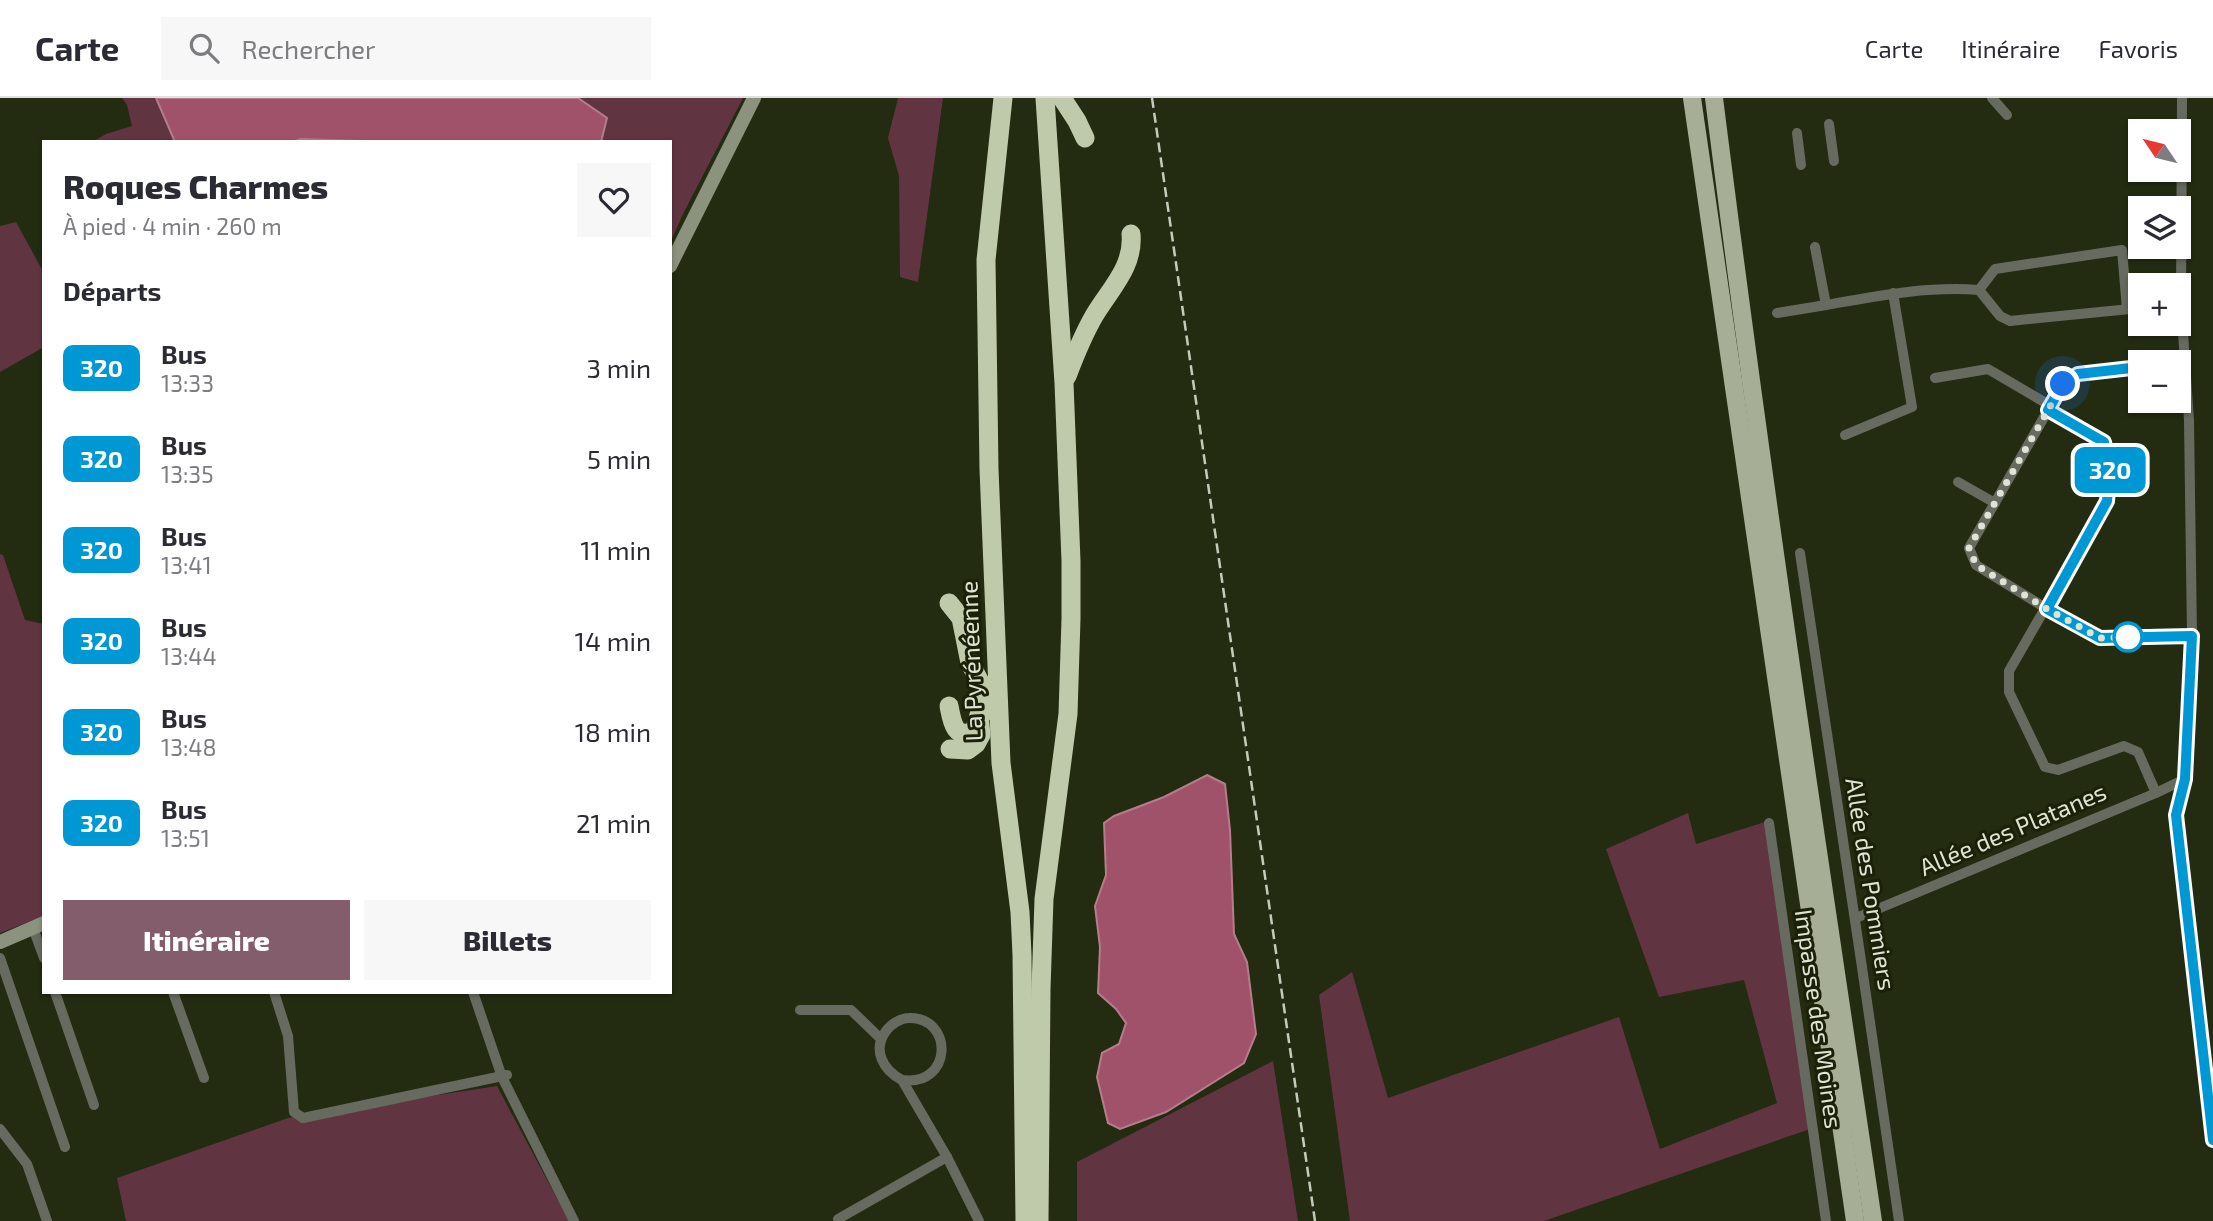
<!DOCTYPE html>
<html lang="fr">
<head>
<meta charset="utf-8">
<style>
	body { margin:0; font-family:"Exo 2",sans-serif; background:#f7f7f7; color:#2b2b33; height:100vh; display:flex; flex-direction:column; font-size:26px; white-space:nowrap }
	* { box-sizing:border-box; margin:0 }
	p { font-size:23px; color:#7c7c81 }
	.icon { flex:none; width:38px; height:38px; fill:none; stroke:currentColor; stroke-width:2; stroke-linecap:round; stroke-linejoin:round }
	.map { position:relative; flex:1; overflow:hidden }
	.details { position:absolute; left:42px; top:42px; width:630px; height:854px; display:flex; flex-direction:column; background:#fff; border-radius:0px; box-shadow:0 2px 5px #0004 }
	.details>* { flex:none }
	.badge { padding:0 14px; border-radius:10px; font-size:24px; line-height:46px }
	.needle { width:46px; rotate:305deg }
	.fabs { position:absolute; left:2128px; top:21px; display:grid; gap:14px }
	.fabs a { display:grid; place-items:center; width:63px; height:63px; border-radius:0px; background:#fff; box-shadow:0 2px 5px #0004; font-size:35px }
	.you { position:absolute; width:35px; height:35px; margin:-18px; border:5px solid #fff; border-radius:50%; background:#1a73e8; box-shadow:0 0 0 10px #1a73e833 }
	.map>.badge { position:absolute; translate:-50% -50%; box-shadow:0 0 0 4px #fff }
	h2 { padding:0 21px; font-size:26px; line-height:63px }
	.round { display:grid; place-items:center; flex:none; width:74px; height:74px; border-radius:0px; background:#f7f7f7 }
	.overview { display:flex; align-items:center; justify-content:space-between; height:119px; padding:0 21px }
	h1 { font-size:33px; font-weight:800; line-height:52px }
	.button { display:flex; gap:14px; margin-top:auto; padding:14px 21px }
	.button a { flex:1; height:80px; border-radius:0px; background:#845d6d; color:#fff; font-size:28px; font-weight:800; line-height:80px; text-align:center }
	.button a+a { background:#f7f7f7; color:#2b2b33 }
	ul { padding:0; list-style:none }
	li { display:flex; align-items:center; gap:21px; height:91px; padding:0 21px }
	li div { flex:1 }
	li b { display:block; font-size:26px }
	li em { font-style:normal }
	li .badge { min-width:77px; font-weight:700; text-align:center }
	header { display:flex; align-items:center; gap:42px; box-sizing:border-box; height:98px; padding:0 35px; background:#fff; border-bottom:2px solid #e1e1e2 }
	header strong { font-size:33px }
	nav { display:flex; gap:38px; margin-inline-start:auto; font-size:24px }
	.search { width:490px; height:63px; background:#f7f7f7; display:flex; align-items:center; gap:18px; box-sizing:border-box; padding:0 24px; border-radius:0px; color:#7c7c81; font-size:26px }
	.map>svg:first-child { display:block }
</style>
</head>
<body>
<header>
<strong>Carte</strong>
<div class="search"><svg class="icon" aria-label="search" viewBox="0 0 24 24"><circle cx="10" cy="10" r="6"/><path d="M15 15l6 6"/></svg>Rechercher</div>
<nav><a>Carte</a><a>Itinéraire</a><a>Favoris</a></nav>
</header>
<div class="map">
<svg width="2213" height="1123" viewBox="0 0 2213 1123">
	<rect width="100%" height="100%" fill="#232b11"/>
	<g fill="#613442">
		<path d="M122,0H156L175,44H92L106,36L132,28L127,7Z"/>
		<path d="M578,0H743L684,114L670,145V44H601L607,20Z"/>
		<path d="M898,0H943L918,184L900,179L899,78L888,40Z"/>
		<path d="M16,124L44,175V249L0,274V128Z"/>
		<path d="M0,456L3,457L25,522L44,526V818L0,835Z"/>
		<path d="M1688,715L1696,746L1771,722L1813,1030L1544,1123H1350L1319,897L1352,874L1388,1000L1619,919L1660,1051L1777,1005L1744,882L1659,899L1606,751Z"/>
		<path d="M1273,963L1298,1123H1077V1064Z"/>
		<path d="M497,988L569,1123H126L117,1080L288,1020Z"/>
	</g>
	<g fill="#a1526b" stroke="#b37e8a" stroke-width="2">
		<path d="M156,0H578L607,20L601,44H393L301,41L291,44H175Z"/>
		<path d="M1207,677L1225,686L1230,732L1234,836L1247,864L1256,936L1244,965L1166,1014L1120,1031L1108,1025L1097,979L1102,955L1119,946L1126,925L1116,911L1098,895L1100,849L1095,808L1106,777L1104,725L1114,718L1164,699Z"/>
	</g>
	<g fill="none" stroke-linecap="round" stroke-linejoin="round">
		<g stroke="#676b5f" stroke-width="10">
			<path d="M1992,0L2007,17"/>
			<path d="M2182,0L2181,206L2189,322L2192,538L2185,681L2176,717L2213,1042"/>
			<path d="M1829,26L1834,63"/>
			<path d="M1797,35L1801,67"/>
			<path d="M1815,149L1826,207C1877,198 1927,188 1979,192L2000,218L2010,223L2140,210"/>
			<path d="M1979,192L1995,171L2122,152L2127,211"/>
			<path d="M1777,215L1826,207"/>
			<path d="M2140,269L2078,276L2063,286L1969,450L1976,467L2047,511L2100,540L2192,538"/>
			<path d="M1935,280L1988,271L2051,308"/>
			<path d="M2048,312L2104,344L2111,370L2107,403L2009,573V594L2045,669L2058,672L2124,648L2138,654L2156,695"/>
			<path d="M1845,337L1912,309L1893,195"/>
			<path d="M1958,384L1995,405"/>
			<path d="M1800,455C1832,678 1868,900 1899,1123"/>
			<path d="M1769,725L1826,1123"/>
			<path d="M1856,820L2156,695L2185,681"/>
			<path d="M33,830L44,860"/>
			<path d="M0,860L65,1049"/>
			<path d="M55,894L94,1007"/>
			<path d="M173,894L204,980"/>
			<path d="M274,894L288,938L294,1014L303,1020L507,977"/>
			<path d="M473,894L502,979L574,1123"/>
			<path d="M800,912H851L881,941"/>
			<path d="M902,982C953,989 954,919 909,920C901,920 891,926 886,933C872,952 883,972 902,982L947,1059L979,1123"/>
			<path d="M0,1031L27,1066L47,1123"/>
			<path d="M838,1121L947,1059"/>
		</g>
		<g stroke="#8b927d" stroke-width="14">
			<path d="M670,168L754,0"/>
			<path d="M0,844L44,825"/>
		</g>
		<g stroke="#a6af95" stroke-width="18">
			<path d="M1692,0L1855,1123"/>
			<path d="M1714,0C1761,375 1817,749 1873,1123"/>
		</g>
		<g stroke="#bfcaaa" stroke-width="19">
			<path d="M1003,0L986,162L989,371L1001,665L1020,814L1022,857L1025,1123"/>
			<path d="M1062,0L1077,23L1085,40"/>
			<path d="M1067,278C1075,257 1083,237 1094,218C1110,191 1134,169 1131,136"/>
			<path d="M949,505L961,520L970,565L996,615"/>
			<path d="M949,608C952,623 954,642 974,633L979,618"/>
			<path d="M950,651L968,652L976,646L981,637L979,617L987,588"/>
			<path d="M1039,1123L1041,891L1044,801L1068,616L1071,521V463L1064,285L1045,0"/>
		</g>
		<path stroke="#c5cbba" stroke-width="2.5" stroke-dasharray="10 5" stroke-linecap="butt" d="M1152,0L1315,1123"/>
	</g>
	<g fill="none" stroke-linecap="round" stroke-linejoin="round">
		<g stroke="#fff" stroke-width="16">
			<path id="line" d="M2140,269L2078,276L2063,286L2048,312L2104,344L2110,370L2107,403L2047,511L2100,540L2192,538L2185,681L2176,717L2213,1042"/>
		</g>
		<use href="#line" stroke="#0098d4" stroke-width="10"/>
		<path stroke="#dee4d4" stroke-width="7" stroke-dasharray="0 12.6" d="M2063,286L1969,450L1976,467L2047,511L2100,540L2128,539"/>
	</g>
	<circle fill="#fff" stroke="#0098d4" stroke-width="3.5" cx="2128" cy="539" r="14"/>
	<g text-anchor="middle" stroke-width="6" stroke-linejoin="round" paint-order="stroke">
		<g font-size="24" fill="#dee4d4" stroke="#1a2107">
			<text transform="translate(972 563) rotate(-92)" y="8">La Pyrénéenne</text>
			<text transform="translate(2013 732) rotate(-23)" y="8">Allée des Platanes</text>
			<text transform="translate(1870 786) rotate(81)" y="8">Allée des Pommiers</text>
			<text transform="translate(1818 921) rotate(82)" y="8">Impasse des Moines</text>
		</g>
	</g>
</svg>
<div class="fabs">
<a><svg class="needle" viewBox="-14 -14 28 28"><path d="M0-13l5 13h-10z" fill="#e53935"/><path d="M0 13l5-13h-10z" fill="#7c7c81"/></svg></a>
<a><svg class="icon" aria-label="layers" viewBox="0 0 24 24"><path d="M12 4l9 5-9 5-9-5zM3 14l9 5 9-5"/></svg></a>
<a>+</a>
<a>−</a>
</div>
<div class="you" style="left:2063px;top:286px"></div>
<b class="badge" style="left:2110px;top:372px;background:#0098d4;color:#fff">320</b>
<section class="details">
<div class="overview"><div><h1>Roques Charmes</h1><p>À pied · 4 min · 260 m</p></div><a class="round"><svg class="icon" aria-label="heart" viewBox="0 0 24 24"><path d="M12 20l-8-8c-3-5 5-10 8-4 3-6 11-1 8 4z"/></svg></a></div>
<h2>Départs</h2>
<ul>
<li><span class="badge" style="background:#0098d4;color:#fff">320</span><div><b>Bus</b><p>13:33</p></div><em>3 min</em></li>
<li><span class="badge" style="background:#0098d4;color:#fff">320</span><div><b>Bus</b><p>13:35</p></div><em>5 min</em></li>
<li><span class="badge" style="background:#0098d4;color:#fff">320</span><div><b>Bus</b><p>13:41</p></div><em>11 min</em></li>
<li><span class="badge" style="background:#0098d4;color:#fff">320</span><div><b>Bus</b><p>13:44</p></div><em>14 min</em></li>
<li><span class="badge" style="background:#0098d4;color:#fff">320</span><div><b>Bus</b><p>13:48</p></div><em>18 min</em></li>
<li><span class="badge" style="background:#0098d4;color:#fff">320</span><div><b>Bus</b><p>13:51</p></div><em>21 min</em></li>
</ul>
<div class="button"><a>Itinéraire</a><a>Billets</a></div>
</section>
</div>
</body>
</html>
